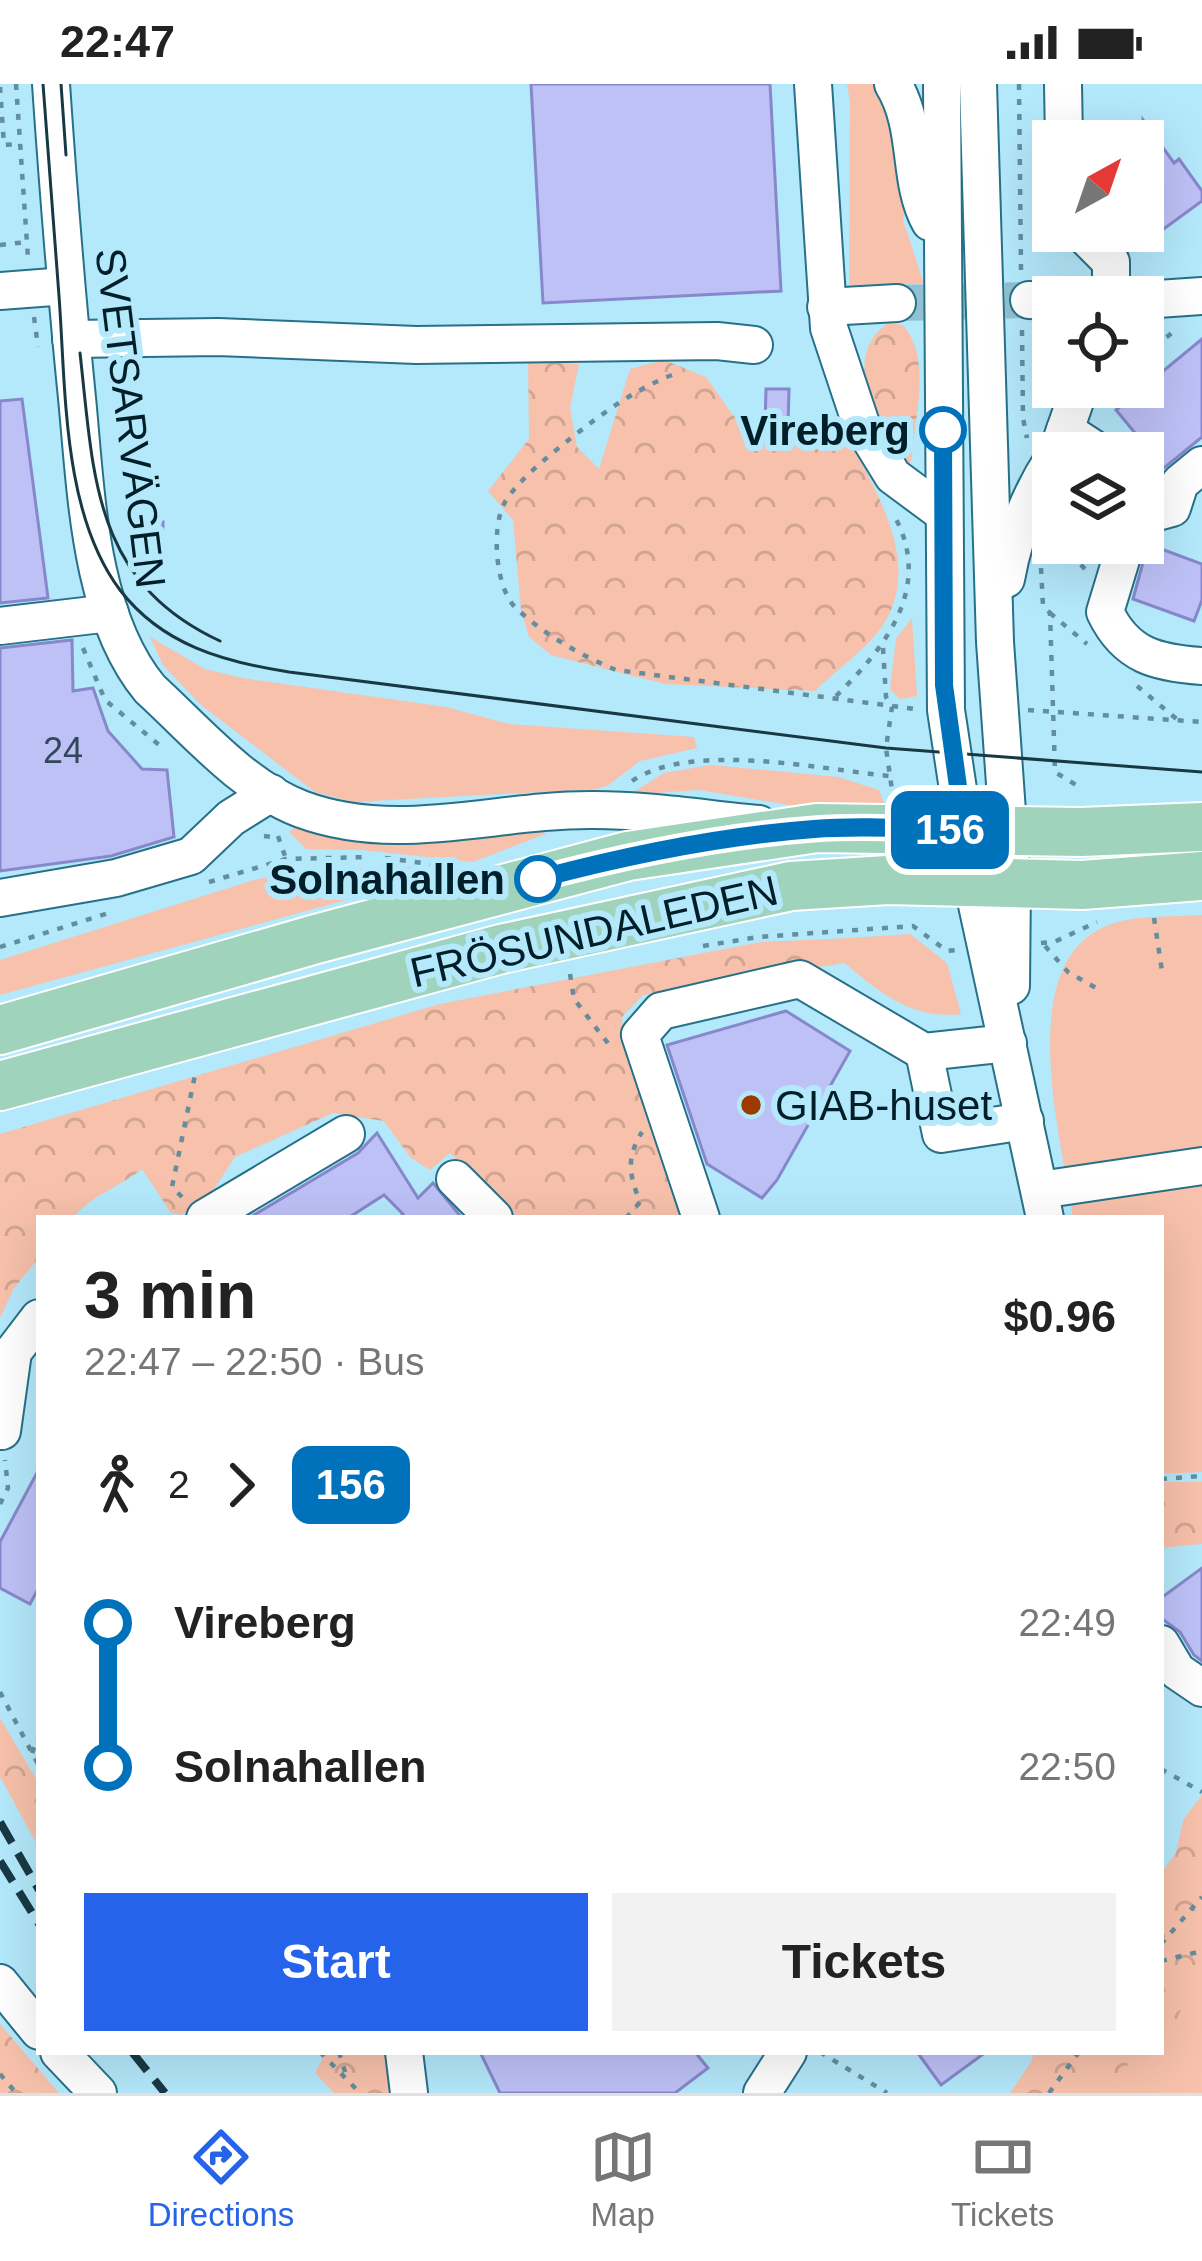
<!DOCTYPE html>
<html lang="en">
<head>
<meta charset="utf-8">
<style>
	body { margin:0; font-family:Helvetica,sans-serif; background:#f2f2f2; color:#222; height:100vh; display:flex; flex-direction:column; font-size:45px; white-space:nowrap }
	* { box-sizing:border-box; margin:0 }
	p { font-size:39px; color:#767676 }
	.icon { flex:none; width:66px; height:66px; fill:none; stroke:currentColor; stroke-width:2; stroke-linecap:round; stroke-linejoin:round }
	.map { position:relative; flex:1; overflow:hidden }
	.drawer { position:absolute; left:36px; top:1131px; width:1128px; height:840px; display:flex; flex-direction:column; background:#fff; border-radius:0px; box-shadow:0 12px 48px #0002 }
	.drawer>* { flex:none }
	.badge { padding:0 24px; border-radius:18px; font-size:42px; line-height:78px }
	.needle { width:78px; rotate:40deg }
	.controls { position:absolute; left:1032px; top:36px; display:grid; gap:24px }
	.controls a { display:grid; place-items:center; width:132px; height:132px; border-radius:0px; background:#fff; box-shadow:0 12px 48px #0002; font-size:60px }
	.map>.badge { position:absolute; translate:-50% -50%; box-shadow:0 0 0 6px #fff }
	.legs { display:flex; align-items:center; gap:18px; height:132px; padding:0 48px; font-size:39px }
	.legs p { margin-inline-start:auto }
	.head { display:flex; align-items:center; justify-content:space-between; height:204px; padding:0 48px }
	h1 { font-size:66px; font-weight:800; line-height:90px }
	.action { display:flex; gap:24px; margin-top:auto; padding:24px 48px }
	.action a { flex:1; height:138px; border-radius:0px; background:#2563eb; color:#fff; font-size:48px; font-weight:800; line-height:138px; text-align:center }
	.action a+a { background:#f2f2f2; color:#222 }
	ul { padding:0 48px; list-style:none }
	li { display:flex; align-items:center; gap:42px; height:144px; font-size:45px }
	li i { display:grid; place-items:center; width:18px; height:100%; margin:0 15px; background:currentColor }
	li i::after { content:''; width:30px; height:30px; margin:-15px; border:9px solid; border-radius:50%; background:#fff }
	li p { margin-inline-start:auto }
	li:first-child i { background:linear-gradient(#0000 50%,currentColor 0) }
	li:last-child i { background:linear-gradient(currentColor 50%,#0000 0) }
	.status { display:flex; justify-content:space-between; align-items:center; height:84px; padding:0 60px; background:#fff; direction:ltr }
	.status svg { height:33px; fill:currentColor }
	.tab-bar { display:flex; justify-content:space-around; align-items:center; height:168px; border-top:3px solid #e0e0e0; background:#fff; font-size:33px; color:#767676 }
	.tab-bar a { display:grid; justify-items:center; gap:6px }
	.tab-bar .selected { color:#2563eb }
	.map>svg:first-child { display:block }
</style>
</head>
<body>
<div class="status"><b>22:47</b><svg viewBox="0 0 49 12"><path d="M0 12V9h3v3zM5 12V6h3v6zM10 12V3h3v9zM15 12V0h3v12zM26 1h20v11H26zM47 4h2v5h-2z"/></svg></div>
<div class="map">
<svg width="1202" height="2009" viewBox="0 0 1202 2009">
	<defs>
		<pattern id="forest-crowns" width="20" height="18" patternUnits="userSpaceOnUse" patternTransform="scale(3)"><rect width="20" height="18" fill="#f7c1ab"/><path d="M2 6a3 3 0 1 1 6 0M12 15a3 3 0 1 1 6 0" fill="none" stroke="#d2a593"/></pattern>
	</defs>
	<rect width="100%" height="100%" fill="#b4e8fb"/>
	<g fill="#f7c1ab">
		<path d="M847,0H879L908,101L903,136L924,200L849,201L850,19Z"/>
		<path d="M912,534L917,612L900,615L890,605L896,555Z"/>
		<path d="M150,553L205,585L242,594L446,623L509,640L694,653L697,664L640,677L607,702L596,705L353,718L315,708L201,621L163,581Z"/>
		<path d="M711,681L838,693L879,706L884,720L807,724L699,706L629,711L664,689Z"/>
		<path d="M307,735L541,737L545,750L473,778L362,766L306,765L289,748Z"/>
		<path d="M410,783L444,789L0,911V876L254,796L309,785Z"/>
		<path d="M1202,831V1388L1161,1390V1134H1073C1062,1054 1008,867 1118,838C1143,831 1175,833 1202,831Z"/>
		<path d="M910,850L947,879L961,930C914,936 879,909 845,879L850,854Z"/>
		<path d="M1202,1730V2009H1010L1038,1968H1161V1790Z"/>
	</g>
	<g fill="url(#forest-crowns)">
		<path d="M888,239L903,241C932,275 915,331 912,373L907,387C883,346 836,275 888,239Z"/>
		<path d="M528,276L579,280L570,324L577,363L599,385L630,285L664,276L706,293L732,330L768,353L836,331C866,393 927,473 883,541C869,563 834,588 815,607L665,600L551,571L529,553L521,526L513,436L488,407L529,355Z"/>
		<path d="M850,854L845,879L643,911L622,933L624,960L691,1134H518L450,1069L430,1086L410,1073L384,1037L333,1029L235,1073L206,1117L181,1131L171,1129L142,1085C117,1105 94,1109 73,1134H39V1174L14,1204L0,1234V1050L440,920L761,858Z"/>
		<path d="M1161,1398H1202V1460L1161,1464Z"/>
		<path d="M0,1634L39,1700V1764L0,1693Z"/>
		<path d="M1202,1711V1897L1191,1899L1171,1951L1161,1957V1821L1166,1816L1183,1736Z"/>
		<path d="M0,1940L59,2009H0Z"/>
		<path d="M326,1968H391L394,1997L389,2009H334L315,1989Z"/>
		<path d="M1035,1968H1144L1127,1978L1134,2009H1118L1119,2004L1098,1987L1070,1997L1072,2009H1017Z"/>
	</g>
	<g fill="#bec1f6" stroke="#8688cb" stroke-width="3">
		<path d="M531,0H770L781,207L543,219Z"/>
		<path d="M1143,36L1174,79L1179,75L1202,107V117L1143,160Z"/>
		<path d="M1202,255V353L1164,384L1116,326Z"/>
		<path d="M766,305H789L788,342L765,341Z"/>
		<path d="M22,315L48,514L0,519V317Z"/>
		<path d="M135,437L163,438L162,475L134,474Z"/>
		<path d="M1148,460L1202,480V516L1194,537L1133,515Z"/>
		<path d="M72,556L73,607L93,604L108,647L142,685L167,686L174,753L111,772L0,787V564Z"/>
		<path d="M786,927L850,967L777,1096L762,1114L707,1080L667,961Z"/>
		<path d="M377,1049L418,1114L433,1099L462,1134H399L403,1130L384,1111L348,1134H249L358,1069Z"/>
		<path d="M39,1385V1503L30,1520L0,1504V1458Z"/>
		<path d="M1202,1484V1577L1194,1571L1180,1548L1161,1534V1514Z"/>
		<path d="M480,1968H695L708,1984L675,2009H500Z"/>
		<path d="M917,1968H986L941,2001Z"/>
	</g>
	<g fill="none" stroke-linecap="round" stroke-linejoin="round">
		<path stroke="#90c0d1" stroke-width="36" stroke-dasharray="36 18" stroke-linecap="butt" d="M897,219L1029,216"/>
		<g stroke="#277188" stroke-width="40">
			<g id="minor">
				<path d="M51,0C58,102 66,203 76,304C86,399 87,529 150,605C195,646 243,703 301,725C398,761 495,725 594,726C649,726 705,735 759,740"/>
				<path d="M813,0L829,244L861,340L893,392L943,429"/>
				<path d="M893,0C920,44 907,97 930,138"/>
				<path d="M942,0L946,626L972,798L1045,1134"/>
				<path d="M978,0L995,558L1012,799L1011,902"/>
				<path d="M1063,0L1064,57"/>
				<path d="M1080,147L1111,178V213"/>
				<path d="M0,207L66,202"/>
				<path d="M1029,216L1053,217"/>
				<path d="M1143,216L1202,212"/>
				<path d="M826,223L897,219"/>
				<path d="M71,255L218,253L416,261L717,257L754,261"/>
				<path d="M1065,346L1100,369"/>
				<path d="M1057,369L1080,303"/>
				<path d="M1143,432L1172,424L1180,399L1202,381"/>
				<path d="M1126,459L1105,528C1126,572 1157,579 1202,582"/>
				<path d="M1006,495C1014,451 1028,413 1053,375"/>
				<path d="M0,542L110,529"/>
				<path d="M0,814L116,794L191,772L231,734L271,709"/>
				<path d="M924,968L941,1050L1025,1037"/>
				<path d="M455,1095L494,1134"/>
				<path d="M1040,1106L1202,1082"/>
				<path d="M205,1134L346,1050"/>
				<path d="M701,1134L640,951L661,927L800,895L924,968L1008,959"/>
				<path d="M2,1347L13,1268L39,1234"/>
				<path d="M1161,1560L1177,1587L1202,1604"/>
				<path d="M0,1899L39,1947"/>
				<path d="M59,1968L98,2009"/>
				<path d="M404,1968L409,2009"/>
				<path d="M762,2009L788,1968"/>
			</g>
		</g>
		<g stroke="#fff" stroke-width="52">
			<g id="major">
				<path d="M0,946L316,855L628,772L817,744L1081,748L1202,743"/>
				<path d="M0,1002L501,865L791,802L888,796L1082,801L1202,792"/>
			</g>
		</g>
		<g stroke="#648e9d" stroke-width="4.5" stroke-dasharray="6 9" stroke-linecap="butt">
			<path d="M16,0L28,174"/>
			<path d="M1019,0L1021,186"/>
			<path d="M0,3L4,61L18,60"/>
			<path d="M0,161L27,158"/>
			<path d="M34,233L38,263"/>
			<path d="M1022,246L1023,334L1027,354"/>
			<path d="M1143,272L1177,245"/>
			<path d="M672,291C634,306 603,329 571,354C549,372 520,394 505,418C491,442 495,503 515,523C543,550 580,571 616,586L915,625"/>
			<path d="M1060,459L1085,485"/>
			<path d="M1041,484L1043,522L1050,529L1055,688L1076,701L1077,709"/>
			<path d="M1050,529L1087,560"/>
			<path d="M83,564L105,616L164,665"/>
			<path d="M883,564L886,613L892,623L886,664L892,706"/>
			<path d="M1137,602L1179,637"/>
			<path d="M836,612C885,564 932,505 896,435"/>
			<path d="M1028,626L1202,638"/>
			<path d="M632,697C691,657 819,685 889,692"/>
			<path d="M264,752L279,754"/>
			<path d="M278,752L286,775"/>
			<path d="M385,774L445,782"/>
			<path d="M209,798L286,775L368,773"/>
			<path d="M1154,834L1162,887"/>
			<path d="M1041,859L1054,858L1097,838"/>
			<path d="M703,862L758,853L913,842L947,867L958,866"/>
			<path d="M1045,862L1068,888L1096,904"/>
			<path d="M0,863L112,828"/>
			<path d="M570,890L574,915L610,962"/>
			<path d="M182,1113L172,1103L196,986"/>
			<path d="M626,1134L640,1118C629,1090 626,1074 642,1048"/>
			<path d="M1161,1395L1202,1392"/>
			<path d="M0,1420L8,1404L5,1376"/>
			<path d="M0,1608L39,1682"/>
			<path d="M32,1669L39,1652"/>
			<path d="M1161,1685L1202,1708"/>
			<path d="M1161,1860L1202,1813"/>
			<path d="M1161,1877L1202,1867"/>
			<path d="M320,1968L360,2009"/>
			<path d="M339,1968L346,1991"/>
			<path d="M820,1968L887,2009"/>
			<path d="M0,1990L16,2009"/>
			<path d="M1049,2009L1079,1968"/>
		</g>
		<use href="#minor" stroke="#fff" stroke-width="36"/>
		<use href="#major" stroke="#a0d3bc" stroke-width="48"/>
		<g stroke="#183944" stroke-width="3">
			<path d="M43,0C48,71 54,141 59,212C66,305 62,429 120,506C162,561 224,578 289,588L886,664L1202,688"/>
			<path d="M61,0L66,71"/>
			<path d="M80,269C94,392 92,497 220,557"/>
		</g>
		<g stroke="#183944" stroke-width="8" stroke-dasharray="24 12" stroke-linecap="butt">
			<path d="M0,1738L39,1806"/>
			<path d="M0,1777L39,1840"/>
			<path d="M132,1968L165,2009"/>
		</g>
	</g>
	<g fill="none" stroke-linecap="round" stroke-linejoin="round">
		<g stroke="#fff" stroke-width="27">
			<path id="line-1" d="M538,795C628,771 721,752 814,745C863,741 915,745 964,746L944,601L943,346"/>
		</g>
		<use href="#line-1" stroke="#0072bc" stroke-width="18"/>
	</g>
	<g fill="#fff" stroke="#0072bc" stroke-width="6">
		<circle cx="943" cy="346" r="21"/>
		<circle cx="538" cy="795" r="21"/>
	</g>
	<circle fill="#9d3a00" stroke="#b4e8fb" stroke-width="4.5" cx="751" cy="1021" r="12"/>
	<g text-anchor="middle" stroke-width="12" stroke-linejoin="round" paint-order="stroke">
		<g font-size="36" fill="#30485c">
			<text x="63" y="679">24</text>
		</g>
		<g font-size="42" fill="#011f28" stroke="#b4e8fb">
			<text transform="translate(131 334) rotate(83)" y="15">SVETSARVÄGEN</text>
			<text transform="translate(594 847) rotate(-13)" y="15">FRÖSUNDALEDEN</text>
		</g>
		<g font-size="42" font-weight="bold" fill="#011f28" stroke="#b4e8fb" text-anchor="end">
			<text x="910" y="361">Vireberg</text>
			<text x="505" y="810">Solnahallen</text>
		</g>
		<g font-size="42" fill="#011f28" stroke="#b4e8fb" text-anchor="start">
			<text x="775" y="1036">GIAB-huset</text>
		</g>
	</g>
</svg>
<div class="controls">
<a><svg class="needle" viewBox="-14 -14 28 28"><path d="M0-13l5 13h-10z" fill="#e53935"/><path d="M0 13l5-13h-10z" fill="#767676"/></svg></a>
<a><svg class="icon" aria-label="locate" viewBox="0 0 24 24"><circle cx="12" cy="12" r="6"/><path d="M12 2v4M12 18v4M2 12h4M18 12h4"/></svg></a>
<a><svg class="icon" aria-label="layers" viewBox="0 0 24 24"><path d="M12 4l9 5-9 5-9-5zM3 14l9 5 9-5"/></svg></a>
</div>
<b class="badge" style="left:950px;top:746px;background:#0072bc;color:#fff">156</b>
<section class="drawer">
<div class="head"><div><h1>3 min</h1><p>22:47 – 22:50 · Bus</p></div><b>$0.96</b></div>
<div class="legs"><svg class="icon" aria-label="walk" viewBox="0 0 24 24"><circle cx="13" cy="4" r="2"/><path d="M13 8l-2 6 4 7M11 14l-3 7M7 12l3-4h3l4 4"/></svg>2<svg class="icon" aria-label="forward" viewBox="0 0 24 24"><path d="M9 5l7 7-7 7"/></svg><b class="badge" style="background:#0072bc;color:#fff">156</b></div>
<ul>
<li><i style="color:#0072bc"></i><b>Vireberg</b><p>22:49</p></li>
<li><i style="color:#0072bc"></i><b>Solnahallen</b><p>22:50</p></li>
</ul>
<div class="action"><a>Start</a><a>Tickets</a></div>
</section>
</div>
<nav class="tab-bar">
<a class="selected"><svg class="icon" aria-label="directions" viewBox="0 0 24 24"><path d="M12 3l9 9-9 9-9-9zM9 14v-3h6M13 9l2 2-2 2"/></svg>Directions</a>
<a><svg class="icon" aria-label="map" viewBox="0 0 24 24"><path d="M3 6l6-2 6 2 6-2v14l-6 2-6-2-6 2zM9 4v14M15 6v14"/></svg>Map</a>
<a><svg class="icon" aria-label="tickets" viewBox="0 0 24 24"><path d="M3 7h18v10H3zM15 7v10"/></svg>Tickets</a>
</nav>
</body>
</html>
